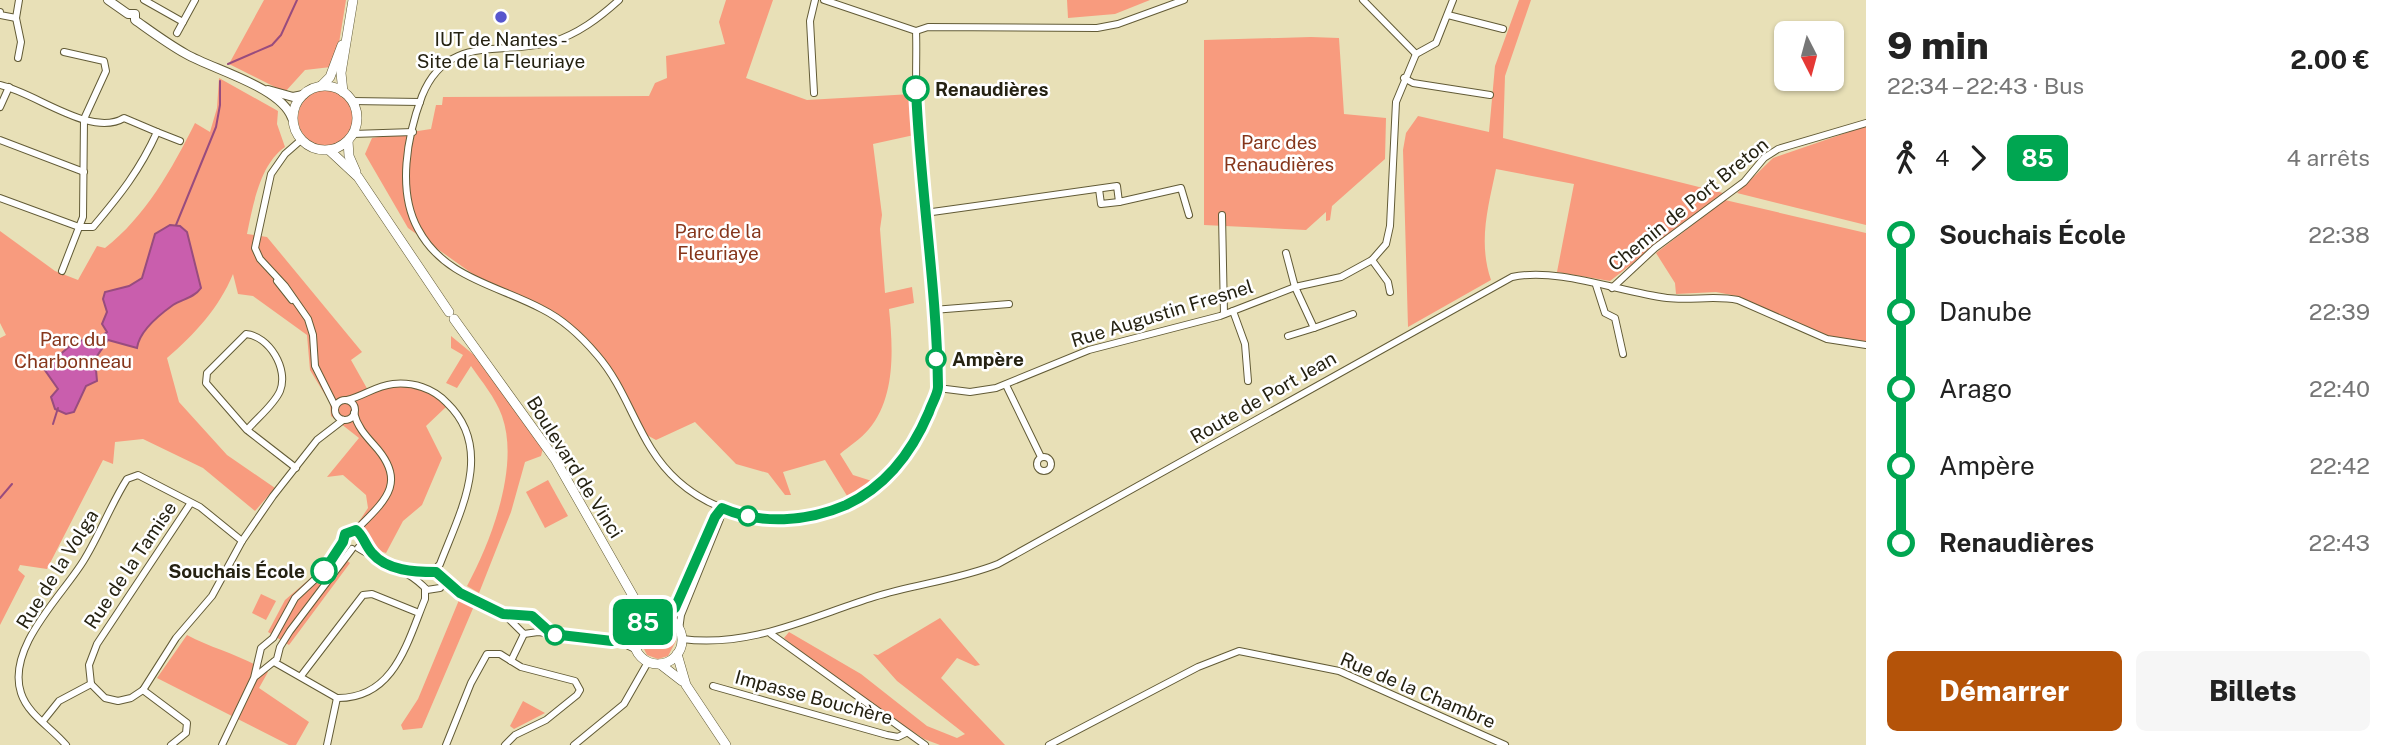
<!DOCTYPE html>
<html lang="fr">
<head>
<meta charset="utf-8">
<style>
	body { margin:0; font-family:"Public Sans",sans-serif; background:#f6f6f6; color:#222; height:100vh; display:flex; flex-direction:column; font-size:26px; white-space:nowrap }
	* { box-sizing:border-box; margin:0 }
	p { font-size:23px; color:#767676 }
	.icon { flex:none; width:38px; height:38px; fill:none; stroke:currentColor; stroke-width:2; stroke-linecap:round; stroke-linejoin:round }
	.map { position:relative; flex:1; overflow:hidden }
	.drawer { display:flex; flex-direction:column; background:#fff; width:525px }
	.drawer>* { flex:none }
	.badge { padding:0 14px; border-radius:10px; font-size:24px; line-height:46px }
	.needle { width:46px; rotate:174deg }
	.fabs { position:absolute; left:1774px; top:21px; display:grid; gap:14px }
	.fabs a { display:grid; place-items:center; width:70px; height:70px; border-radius:10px; background:#fff; box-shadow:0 2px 5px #0004; font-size:35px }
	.map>.badge { position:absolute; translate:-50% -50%; box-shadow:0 0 0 4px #fff }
	.legs { display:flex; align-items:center; gap:10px; height:77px; padding:0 21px; font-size:23px }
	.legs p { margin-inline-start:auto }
	.overview { display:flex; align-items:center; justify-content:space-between; height:119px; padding:0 21px }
	h1 { font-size:38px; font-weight:800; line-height:52px }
	.primary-button { display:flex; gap:14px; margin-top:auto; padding:14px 21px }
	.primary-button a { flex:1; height:80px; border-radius:10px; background:#b45309; color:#fff; font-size:28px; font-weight:800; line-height:80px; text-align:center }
	.primary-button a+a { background:#f6f6f6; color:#222 }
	ul { padding:0 21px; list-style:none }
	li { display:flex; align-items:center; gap:24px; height:77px; font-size:26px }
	li i { display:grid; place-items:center; width:10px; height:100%; margin:0 9px; background:currentColor }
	li i::after { content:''; width:18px; height:18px; margin:-9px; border:5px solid; border-radius:50%; background:#fff }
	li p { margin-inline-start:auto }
	li:first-child i { background:linear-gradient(#0000 50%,currentColor 0) }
	li:last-child i { background:linear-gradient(currentColor 50%,#0000 0) }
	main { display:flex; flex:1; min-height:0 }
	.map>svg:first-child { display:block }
</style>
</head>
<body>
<main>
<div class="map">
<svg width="1866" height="745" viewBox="0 0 1866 745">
	<rect width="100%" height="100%" fill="#e8e0b7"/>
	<g fill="#f89b7e">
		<path d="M264,0H346L339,43L331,67L305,70L285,92L229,64Z"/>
		<path d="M726,0H773L746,78L807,100L912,94L914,135L873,144L882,215L880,229L885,293L912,287L914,303L889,309C893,347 896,397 869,429C861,439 849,446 840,454L853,475L875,482L849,499L825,460L783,472L791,495H785L768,473L736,464L695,422L656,440L643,433L598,352L555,312L484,282L408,228L365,154L372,138L431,129L436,105H442L443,97L649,96L655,83L667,78L666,56L725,44L719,22Z"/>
		<path d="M1067,0H1150L1115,14L1068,18Z"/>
		<path d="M1519,0H1531L1505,76L1503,138L1723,193L1610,281L1557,272L1574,184L1496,169C1488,208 1478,242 1491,280L1408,327L1403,150L1406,133L1418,116L1489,132L1495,66Z"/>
		<path d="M1311,37L1339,38L1344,114L1386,118L1385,159L1332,206L1330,220L1326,221V212L1306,230L1204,225V40Z"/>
		<path d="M219,78L278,111L277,124L285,147C260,164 253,205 247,234L267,237L362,352L351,360L369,392C398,383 426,383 446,407L426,426L442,458L422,505L403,521L386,553L371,548L358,523L368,508L366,495L343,475L327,477L359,438L331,416L330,403L310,370L307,335L253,296L238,294L233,274C219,308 195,334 167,358L179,402L227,455L275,488L255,511L203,468L143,439L115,442L113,464L103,460L47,569L20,565L18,570L25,576L0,625V338L6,335L0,323V231L55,271L78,280L97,246L105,248C145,217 172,169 195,123L210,132L217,108Z"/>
		<circle cx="326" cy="118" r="28"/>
		<path d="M1866,126V225L1737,193L1773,158Z"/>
		<path d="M1725,200L1866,233V342L1829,336L1737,296L1716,292L1676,294L1675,283L1656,253Z"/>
		<path d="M451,336L474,355L543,448L541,456L525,462L511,512L479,593L467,586C491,542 520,466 502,416C495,397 482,382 471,366L457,388L446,383L463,355L451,348Z"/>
		<path d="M548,480L568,516L545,528L526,492Z"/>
		<path d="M331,549L350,563L289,645L268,632L285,600L313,576Z"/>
		<path d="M261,594L276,601L266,620L252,613Z"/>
		<path d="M459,600L474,606L422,728L403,730L401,725L418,699Z"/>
		<path d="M940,618L980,665L975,666L957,658L941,678L1005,745H940L924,739L829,675L784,638L789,632L861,674L927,726L957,738L965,734L897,681L873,654L878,655Z"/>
		<path d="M657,623L671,628L676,641L668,656L658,659L647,655L640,641L649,626Z"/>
		<path d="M187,635C213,649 244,656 268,672L259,688L309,722L296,745H289L157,678Z"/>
		<path d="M523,701L545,713L514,729L510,726Z"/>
	</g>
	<path fill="#c95ead" stroke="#984c7e" stroke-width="2" d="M170,225L180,226L187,232L201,288C194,298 182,299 173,305C159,315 139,332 137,348L108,340L95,359L97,381L86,386L74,412L66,414L55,409L51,397L58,389L42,366L48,358L57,357L77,340L95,341L107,332L102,324L107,312L103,299L105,292L129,286L142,278L155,234Z"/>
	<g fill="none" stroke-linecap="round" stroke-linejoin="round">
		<g stroke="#984c7e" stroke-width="2">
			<path d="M228,64L272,45L281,35L297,0"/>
			<path d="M176,225L216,127L220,105V81"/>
			<path d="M53,424L58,408"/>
			<path d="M0,498L12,484"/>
		</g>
		<g stroke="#625b36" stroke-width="8">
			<g id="minor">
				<path d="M144,0L183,22L195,0"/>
				<path d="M619,0C599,18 578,34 552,42C502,56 447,33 422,96C407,136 397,191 418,229C444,278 497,285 542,309C564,320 581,336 597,355C631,394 638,446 678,481C714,513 765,525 812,516C866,506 907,466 926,417C930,408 936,399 937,390C939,382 936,370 936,362C935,323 931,285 927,247C923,199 919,151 917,103C915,79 917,55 916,31L824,0"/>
				<path d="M1363,0L1416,54"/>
				<path d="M0,12V15L16,18"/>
				<path d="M1448,15L1503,29"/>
				<path d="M916,31L928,27L1097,28L1118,24L1184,0"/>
				<path d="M177,33L183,22"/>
				<path d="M1416,54L1436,43L1453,0"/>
				<path d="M18,58L21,42L16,18L19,0"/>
				<path d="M1404,78L1413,83L1490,95"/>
				<path d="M0,85C36,93 91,138 124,118L157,132C140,170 120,195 93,227H79L0,198"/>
				<path d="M814,93L810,21L815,0"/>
				<path d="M352,101L420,102"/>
				<path d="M0,107L9,87"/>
				<path d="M157,132L180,141"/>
				<path d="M353,134L413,132"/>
				<path d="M0,140L84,172"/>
				<path d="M301,140L285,154L271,174L255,248L260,259L285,286L308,319L313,335L315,366L335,406"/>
				<path d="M1099,189L1101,204L1119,202"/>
				<path d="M925,213L1117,186L1119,202L1181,188L1189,215"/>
				<path d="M1222,215L1224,314"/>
				<path d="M1286,253L1295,287L1314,328L1353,314"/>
				<path d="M1372,260L1388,282L1390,292"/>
				<path d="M62,271L83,217L84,119L106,71L104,61L64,52"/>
				<path d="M277,281L292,300"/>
				<path d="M1596,285L1605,313L1615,318L1623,354"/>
				<path d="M1612,288L1655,248L1744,182L1764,158L1778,149L1866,123"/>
				<path d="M933,310L1009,304"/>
				<path d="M1233,311L1245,344L1248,381"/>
				<path d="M1288,336L1314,328"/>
				<path d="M1006,385L1041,457"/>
				<path d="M938,388L970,392L996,388L1089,350L1220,316L1295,287L1341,277L1372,260L1386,244L1390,226L1396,102L1416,54"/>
				<path d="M347,400C364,396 375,386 393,384C413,382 433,388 447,403C495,449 460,512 440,564L433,572"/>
				<circle cx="345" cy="410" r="10"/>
				<path d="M354,413C357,426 365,435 374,445C408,482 386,500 356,530"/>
				<path d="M247,430C257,418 274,405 280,391C289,369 269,336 246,334L207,373L206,383L247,430L296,468"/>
				<circle cx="1044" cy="464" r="7"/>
				<path d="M358,548C383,564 408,569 427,590L440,588"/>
				<path d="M402,569L438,573L460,593L504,614L524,634L538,632L620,642L637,650"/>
				<path d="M507,615L532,616L548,631"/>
				<path d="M664,617L681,598L721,509"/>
				<path d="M679,630L681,615L720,519L722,508"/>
				<path d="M771,634L925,745"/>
				<path d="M682,639C751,648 810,617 874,597C915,584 958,580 998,564L1512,277C1558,267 1620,292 1667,298C1691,301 1714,295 1738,300L1827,339L1866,345"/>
				<path d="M620,641L636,632"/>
				<path d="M511,661L524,634"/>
				<path d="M274,662L337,698C394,699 407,643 425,599V589"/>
				<path d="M256,676L277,659L280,647L290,631L352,549"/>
				<path d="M301,676L363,595L372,594L419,613"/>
				<path d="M91,684L105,698L118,701L131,698L143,690L176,638L212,596L242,541L273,496L317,440L343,420"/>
				<path d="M91,684L89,665L97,644L190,504"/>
				<path d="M713,686L887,735L898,737L906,733"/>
				<path d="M143,690L187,723L186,733L171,745"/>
				<path d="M43,721L59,701L91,684"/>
				<path d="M66,745C52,728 28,715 21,693C6,647 63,595 84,560C100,534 111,504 127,479L138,475L200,507L242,541"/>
				<path d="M222,745L254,678L261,648L273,638L295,598L327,568L343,542L345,534L353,529L359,532L375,557"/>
				<path d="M327,745L337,698"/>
				<path d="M446,745L471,683L487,654H500L521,667L575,681L580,690L577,695L546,720L515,735L505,745"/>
				<path d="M574,745L624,704L648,662"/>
				<path d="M1049,745L1198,667L1239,651L1339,671L1505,745"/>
			</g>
		</g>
		<g stroke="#625b36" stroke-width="10">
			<g id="tertiary">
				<path d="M108,0L128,14H135V20C152,32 168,44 186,54C214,70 281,87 292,118"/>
				<path d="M268,90L293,97L303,95"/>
			</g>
		</g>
		<g stroke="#625b36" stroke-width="10">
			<g id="secondary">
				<circle cx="325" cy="118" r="32"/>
				<path d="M321,86L330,77L342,45"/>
				<path d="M343,92L341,73L353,0"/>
				<path d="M348,141L349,156L356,172"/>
				<path d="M329,150L358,177L449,312"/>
				<path d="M454,319L555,459L637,603L652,618"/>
				<circle cx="658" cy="640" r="24"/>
				<path d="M677,654L686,685L726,745"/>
				<path d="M660,664L682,681"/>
			</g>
		</g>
		<use href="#minor" stroke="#fff" stroke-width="6"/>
		<use href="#tertiary" stroke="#fff" stroke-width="8"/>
		<use href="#secondary" stroke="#fff" stroke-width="9"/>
	</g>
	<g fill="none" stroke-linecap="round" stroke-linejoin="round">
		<g stroke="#fff" stroke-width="16">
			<path id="line-1" d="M324,571L343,542L345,534L356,530C363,535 365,545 372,553C387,571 415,572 436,572L460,593L503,614L532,616L552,634L612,641L631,637L644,621L664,617L675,608L715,517L722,508C761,525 807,522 846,505C887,486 912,452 929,412C931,405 938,394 938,387C937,288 920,188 916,89"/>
		</g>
		<use href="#line-1" stroke="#00a651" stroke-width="10"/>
	</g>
	<circle fill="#5756cd" stroke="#fff" stroke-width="2.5" cx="501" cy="17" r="7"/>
	<g fill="#fff" stroke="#00a651" stroke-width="3.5">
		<circle cx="916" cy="89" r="12"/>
		<circle cx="936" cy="359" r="9"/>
		<circle cx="748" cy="516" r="9"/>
		<circle cx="324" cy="571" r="12"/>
		<circle cx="555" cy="635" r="9"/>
	</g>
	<g text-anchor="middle" stroke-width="5" stroke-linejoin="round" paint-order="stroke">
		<g font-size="19" fill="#252212" stroke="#fff">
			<text x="501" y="46">IUT de Nantes -<tspan x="501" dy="22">Site de la Fleuriaye</tspan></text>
		</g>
		<g font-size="19" font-weight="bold" fill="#252212" stroke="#fff" text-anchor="start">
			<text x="935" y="96">Renaudières</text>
			<text x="952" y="366">Ampère</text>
			<text x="305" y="578" text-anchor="end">Souchais École</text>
		</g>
		<g font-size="19" fill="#86361b" stroke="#fff">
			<text x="1279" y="149">Parc des<tspan x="1279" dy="22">Renaudières</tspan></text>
			<text x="718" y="238">Parc de la<tspan x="718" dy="22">Fleuriaye</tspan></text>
			<text x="73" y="346">Parc du<tspan x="73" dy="22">Charbonneau</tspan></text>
		</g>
		<g font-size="19" fill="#252212" stroke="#fff">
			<text transform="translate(1688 204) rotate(-39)" y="7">Chemin de Port Breton</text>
			<text transform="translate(1162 313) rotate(-17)" y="7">Rue Augustin Fresnel</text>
			<text transform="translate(1263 397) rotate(-30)" y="7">Route de Port Jean</text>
			<text transform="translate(575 467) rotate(58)" y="7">Boulevard de Vinci</text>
			<text transform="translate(130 565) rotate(-56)" y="7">Rue de la Tamise</text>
			<text transform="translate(57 569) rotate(-58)" y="7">Rue de la Volga</text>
			<text transform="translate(1418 690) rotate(23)" y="7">Rue de la Chambre</text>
			<text transform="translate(814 697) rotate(15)" y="7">Impasse Bouchère</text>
		</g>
	</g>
</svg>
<div class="fabs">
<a><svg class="needle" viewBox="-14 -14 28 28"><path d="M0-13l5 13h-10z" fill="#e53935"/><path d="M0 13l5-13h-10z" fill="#767676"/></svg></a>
</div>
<b class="badge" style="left:643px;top:622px;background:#00a651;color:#fff">85</b>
</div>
<section class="drawer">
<div class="overview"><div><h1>9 min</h1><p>22:34 – 22:43 · Bus</p></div><b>2.00 €</b></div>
<div class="legs"><svg class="icon" aria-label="walk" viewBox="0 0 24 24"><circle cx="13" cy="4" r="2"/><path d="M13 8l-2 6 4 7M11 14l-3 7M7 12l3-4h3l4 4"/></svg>4<svg class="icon" aria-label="forward" viewBox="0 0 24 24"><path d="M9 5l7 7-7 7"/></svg><b class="badge" style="background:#00a651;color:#fff">85</b><p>4 arrêts</p></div>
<ul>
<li><i style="color:#00a651"></i><b>Souchais École</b><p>22:38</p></li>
<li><i style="color:#00a651"></i><span>Danube</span><p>22:39</p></li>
<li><i style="color:#00a651"></i><span>Arago</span><p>22:40</p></li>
<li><i style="color:#00a651"></i><span>Ampère</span><p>22:42</p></li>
<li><i style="color:#00a651"></i><b>Renaudières</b><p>22:43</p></li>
</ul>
<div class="primary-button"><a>Démarrer</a><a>Billets</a></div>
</section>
</main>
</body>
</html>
